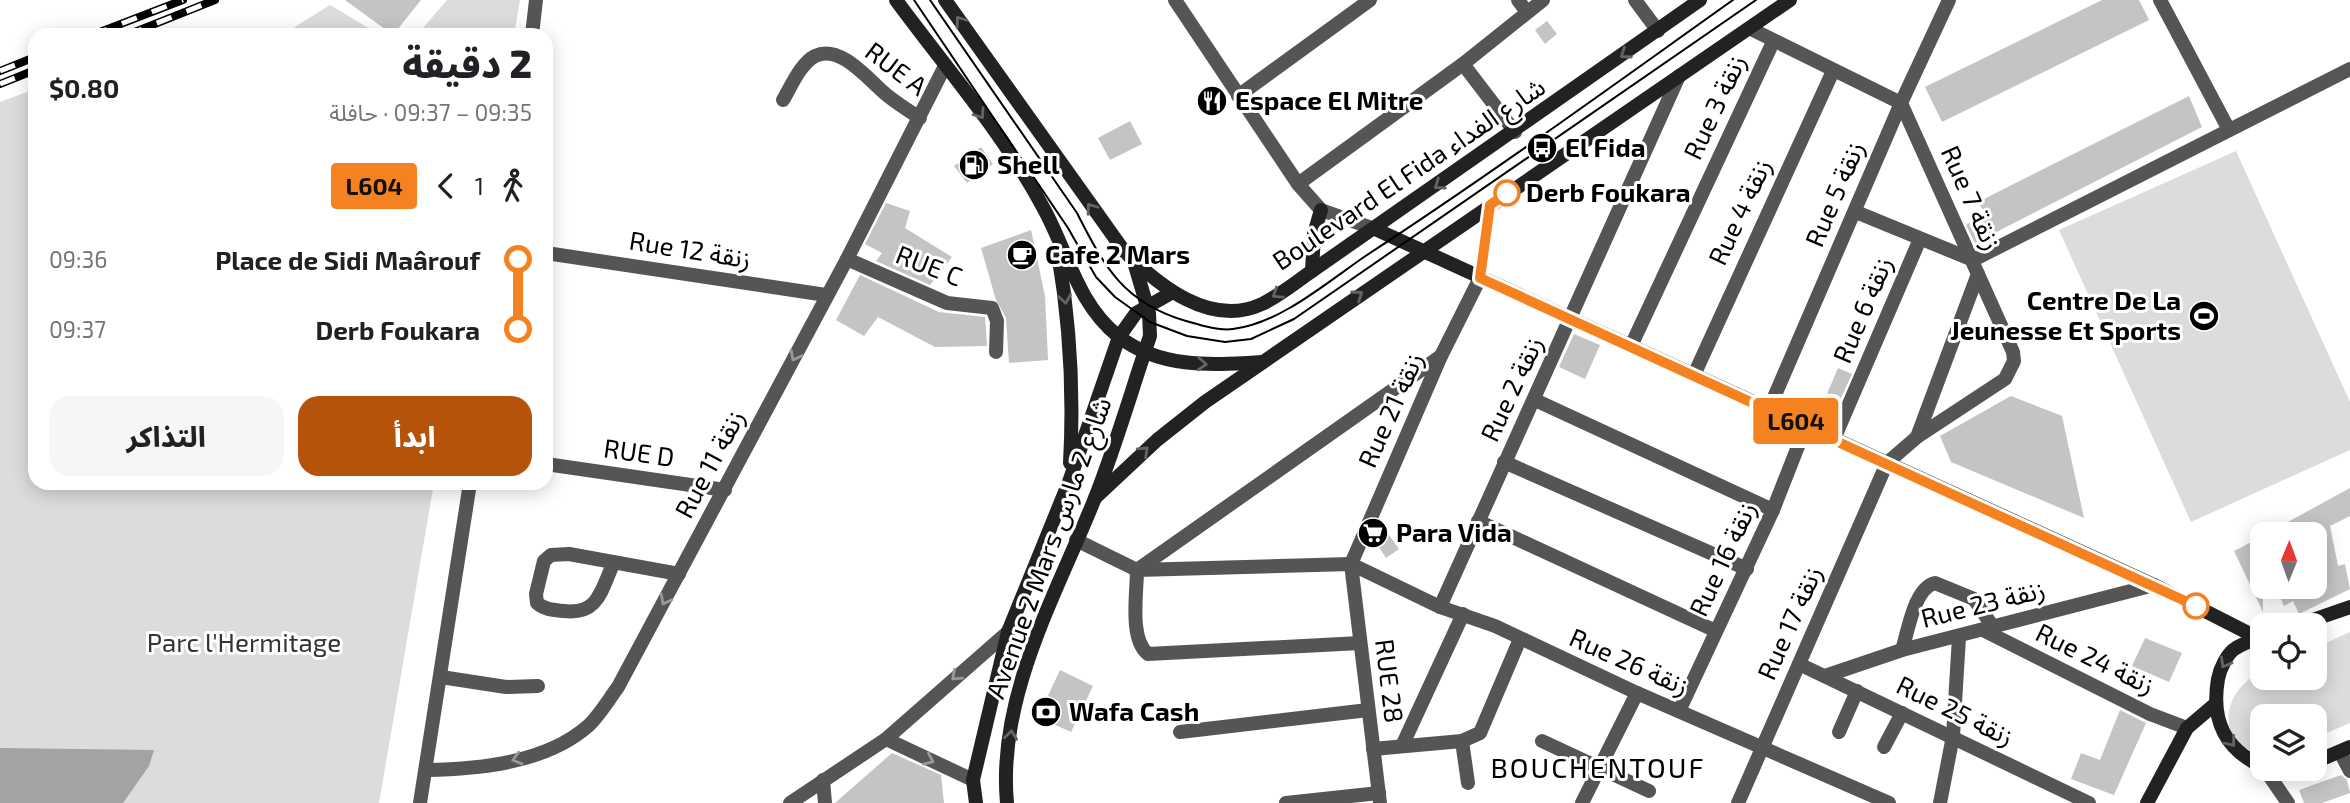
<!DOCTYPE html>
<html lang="ar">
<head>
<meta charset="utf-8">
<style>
	body { margin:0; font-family:"Exo 2","Noto Sans Arabic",sans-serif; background:#f6f6f6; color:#202124; direction:rtl; height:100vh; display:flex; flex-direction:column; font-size:26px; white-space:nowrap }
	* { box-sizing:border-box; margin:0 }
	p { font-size:23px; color:#757577 }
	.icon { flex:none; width:38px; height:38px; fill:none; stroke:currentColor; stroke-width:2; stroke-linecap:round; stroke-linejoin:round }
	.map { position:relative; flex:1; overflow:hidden; direction:ltr }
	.drawer { position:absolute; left:28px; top:28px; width:525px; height:462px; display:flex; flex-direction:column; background:#fff; border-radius:21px; box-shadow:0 4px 18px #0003; direction:rtl }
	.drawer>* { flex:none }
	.badge { padding:0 14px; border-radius:5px; font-size:24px; line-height:46px }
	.needle { width:46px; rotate:1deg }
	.tools { position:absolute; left:2250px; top:522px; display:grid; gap:14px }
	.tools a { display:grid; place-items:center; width:77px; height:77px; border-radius:14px; background:#fff; box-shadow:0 4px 18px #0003; font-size:35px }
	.map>.badge { position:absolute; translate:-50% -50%; box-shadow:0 0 0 4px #fff }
	.legs { display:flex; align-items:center; gap:10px; height:77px; padding:0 21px; font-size:23px }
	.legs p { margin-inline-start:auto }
	.summary { display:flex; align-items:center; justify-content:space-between; height:119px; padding:0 21px }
	h1 { font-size:38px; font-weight:800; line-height:52px }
	.action { display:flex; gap:14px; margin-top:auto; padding:14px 21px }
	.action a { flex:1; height:80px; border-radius:21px; background:#b45309; color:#fff; font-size:28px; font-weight:800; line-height:80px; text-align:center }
	.action a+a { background:#f6f6f6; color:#202124 }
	ul { padding:0 21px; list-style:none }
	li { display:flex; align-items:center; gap:24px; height:70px; font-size:26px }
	li i { display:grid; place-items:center; width:10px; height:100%; margin:0 9px; background:currentColor }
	li i::after { content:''; width:18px; height:18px; margin:-9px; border:5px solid; border-radius:50%; background:#fff }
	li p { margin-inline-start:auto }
	li:first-child i { background:linear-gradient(#0000 50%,currentColor 0) }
	li:last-child i { background:linear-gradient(currentColor 50%,#0000 0) }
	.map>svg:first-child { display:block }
</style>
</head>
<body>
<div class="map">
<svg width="2350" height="803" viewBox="0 0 2350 803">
	<rect width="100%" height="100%" fill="#fff"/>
	<g fill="#dcdcdc">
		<path d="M447,0H520L514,35H417Z"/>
		<path d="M330,5L380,35H282Z"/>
		<path d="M35,89V483H434L379,803H0V102Z"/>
		<path d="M2236,151L2350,402V450L2191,522L2059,230Z"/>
		<path d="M2350,632V723L2315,738V716H2263V754C2213,744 2221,690 2263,671V677H2315V648Z"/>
	</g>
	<path fill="#a3a3a3" d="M0,748L154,750L149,766L123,803H0Z"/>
	<g fill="#c4c4c4">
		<path d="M345,0H421L393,35Z"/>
		<path d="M2102,0H2139L2149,20L1942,122L1925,87Z"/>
		<path d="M1547,21L1557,34L1545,44L1535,30Z"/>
		<path d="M2189,96L2202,127L1975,243L1966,225L1985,213L1978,202Z"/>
		<path d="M1130,121L1142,144L1110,160L1098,138Z"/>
		<path d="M981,147L993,164L967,183L954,166Z"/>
		<path d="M886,203L910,211L905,228L952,257L930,285L876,261L882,253L865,244Z"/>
		<path d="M1031,230L1045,296L1048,360L1009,363L1006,318L996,300L981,248Z"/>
		<path d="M860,275L939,312L985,317L987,346L935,347L878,317L864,336L836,320Z"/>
		<path d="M1574,334L1600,345L1585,379L1559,367Z"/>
		<path d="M1838,368L1852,374L1840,400L1827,394Z"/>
		<path d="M2011,396L2062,416L2084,518L1951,462L1940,436Z"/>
		<path d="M2350,488V516L2330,526L2338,566L2345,564L2350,589L2299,614L2293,601L2284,606L2275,586H2315V534H2266Z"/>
		<path d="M1380,522L1399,549L1386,558L1373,538Z"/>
		<path d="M2263,536V612L2234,551Z"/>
		<path d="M2145,638L2182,653L2169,682L2132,666Z"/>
		<path d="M1060,670L1093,686L1071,732L1038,717Z"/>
		<path d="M2120,710L2146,723L2114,795L2071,779L2081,753L2100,760Z"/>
		<path d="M892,753L941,775L944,803H835Z"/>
		<path d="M2341,775L2347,780L2350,793L2322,803H2304L2299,790Z"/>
	</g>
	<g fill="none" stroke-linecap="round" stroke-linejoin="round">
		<g stroke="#555" stroke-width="14">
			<path d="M1175,0L1298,184L1321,210L1375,229"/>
			<path d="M1518,0L1527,12"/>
			<path d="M1635,0L1658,31"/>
			<path d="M2160,0L2229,130"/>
			<path d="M532,35L536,0"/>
			<path d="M1463,64L1515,132"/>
			<path d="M1238,96L1370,0"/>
			<path d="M783,100C791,87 800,64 815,56C841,43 870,82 888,96C898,104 909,111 920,118"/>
			<path d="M1298,184L1463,64L1543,0"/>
			<path d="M1856,212L1973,260L2350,69"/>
			<path d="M546,253L826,295"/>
			<path d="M847,259L947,303L992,308L997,321L996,352"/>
			<path d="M1631,346L1773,42"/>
			<path d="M1694,375L1833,71"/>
			<path d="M1535,400L1773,510"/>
			<path d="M1769,409L1901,103L1949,0"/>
			<path d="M1917,437L1978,274"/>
			<path d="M1834,439L1920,239"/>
			<path d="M1504,462L1747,569"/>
			<path d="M546,464L725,490"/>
			<path d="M1478,521L1716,631"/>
			<path d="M1076,540L1137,570L1351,564L1440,607L1495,626L1637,693L1889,803"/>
			<path d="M614,562C601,590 599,615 564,611C554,610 545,610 537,603L536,594L544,561L551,555L569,554L679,574"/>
			<path d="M1351,564L1441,356L1480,278"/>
			<path d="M1351,564L1380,803"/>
			<path d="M1440,607L1679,76"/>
			<path d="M1983,630L2150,714L2187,728"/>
			<path d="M1360,643L1148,654C1129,639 1137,593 1137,570L1441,356"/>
			<path d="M1902,650C1908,632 1914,588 1935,583L1974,599L1993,627"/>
			<path d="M1799,664L2089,803"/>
			<path d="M1825,676L1902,650L2154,585"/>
			<path d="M441,677L506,687L538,686"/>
			<path d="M1679,711L1773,510L1806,426"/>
			<path d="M1180,732L1368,710"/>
			<path d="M1839,732L1857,691"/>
			<path d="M886,739L973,780"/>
			<path d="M1462,741L1468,783"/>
			<path d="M1542,741L1649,791"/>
			<path d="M1402,746L1463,614"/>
			<path d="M1884,747L1902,713"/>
			<path d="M1373,749L1462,741L1480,733L1520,639"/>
			<path d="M2340,752L2350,771"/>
			<path d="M2264,768L2288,803"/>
			<path d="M426,770C479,769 546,763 588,726C599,716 609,699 618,687L847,259L945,66"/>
			<path d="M823,780L825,803"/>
			<path d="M420,803L470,483"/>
			<path d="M790,803L886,739L1008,632"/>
			<path d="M1286,803L1379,793"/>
			<path d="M1582,803L1637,693"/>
			<path d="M1738,803L1887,463L1917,437L2005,379L2014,361L2013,352L1901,103L1751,29"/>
			<path d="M1940,803L1953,736L1959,637"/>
		</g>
		<g stroke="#222" stroke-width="14">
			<path d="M896,0C946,68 1004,134 1044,209C1068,253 1077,303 1118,336C1160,369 1212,365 1262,362"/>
			<path d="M945,0L1124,251C1158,285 1210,328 1262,304C1279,296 1296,282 1312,271L1700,0"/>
			<path d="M1375,229L2154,585L2258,638"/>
			<path d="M1058,253C1070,323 1074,392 1070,463"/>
			<path d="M1312,271L1314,234L1321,210"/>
			<path d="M1480,278L1490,205"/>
			<path d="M1095,498L1157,440L1205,402L1790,0"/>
			<path d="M2298,625L2350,607"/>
			<path d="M2261,637C2253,640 2244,643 2236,648C2227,653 2220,669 2218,679C2211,720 2224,749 2263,767"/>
			<path d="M2315,762L2350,747"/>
			<path d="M976,803L973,780L1008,632L1069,482L1119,337L1136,313L1173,292"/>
			<path d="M1007,803C997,696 1057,593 1095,498C1116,445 1132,389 1150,336L1149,313L1134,262"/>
			<path d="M2147,803L2187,728L2214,705"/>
		</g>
		<g stroke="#000" stroke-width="2">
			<path d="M914,0L1068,228L1096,277L1115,297L1150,322L1187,336L1225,342L1251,339L1294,319L1756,0"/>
			<path d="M930,0L1077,213C1105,268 1124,303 1186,321C1200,325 1218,331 1233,329C1281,323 1327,282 1367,255C1491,174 1612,86 1733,0"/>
		</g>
		<g stroke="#000" stroke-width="8">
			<g id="rail">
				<path d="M92,35L183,0"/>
				<path d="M127,35L215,0"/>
				<path d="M0,71L35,57"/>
				<path d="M0,84L35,70"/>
			</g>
		</g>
		<use href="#rail" stroke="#fff" stroke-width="5" stroke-dasharray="16" stroke-linecap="butt"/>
	</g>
	<defs><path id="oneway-chevron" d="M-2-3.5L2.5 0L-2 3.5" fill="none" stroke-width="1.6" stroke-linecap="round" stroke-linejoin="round" transform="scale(1.75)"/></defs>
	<g stroke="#646464">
		<use href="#oneway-chevron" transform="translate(960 21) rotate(-126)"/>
		<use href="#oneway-chevron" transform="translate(1625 54) rotate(145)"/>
		<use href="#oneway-chevron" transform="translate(980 114) rotate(55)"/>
		<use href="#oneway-chevron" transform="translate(1439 185) rotate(145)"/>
		<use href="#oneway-chevron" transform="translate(1091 208) rotate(-126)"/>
		<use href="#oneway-chevron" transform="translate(1277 294) rotate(146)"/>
		<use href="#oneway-chevron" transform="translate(1358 295) rotate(-35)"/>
		<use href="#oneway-chevron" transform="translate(1065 299) rotate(81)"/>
		<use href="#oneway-chevron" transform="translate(1202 364) rotate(3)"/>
		<use href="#oneway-chevron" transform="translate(1144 451) rotate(-43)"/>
		<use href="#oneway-chevron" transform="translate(2225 663) rotate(120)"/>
		<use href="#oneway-chevron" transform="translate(1011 735) rotate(-83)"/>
		<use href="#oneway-chevron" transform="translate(2231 742) rotate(52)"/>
	</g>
	<g stroke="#999">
		<use href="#oneway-chevron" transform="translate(795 356) rotate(117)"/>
		<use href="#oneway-chevron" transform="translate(665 600) rotate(118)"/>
		<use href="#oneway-chevron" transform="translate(956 676) rotate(138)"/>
		<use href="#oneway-chevron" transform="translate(517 759) rotate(163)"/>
		<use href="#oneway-chevron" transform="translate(929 760) rotate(25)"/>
	</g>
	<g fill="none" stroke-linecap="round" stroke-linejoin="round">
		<g stroke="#fff" stroke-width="16">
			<path id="line-1" d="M1507,193L1490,205L1480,278L2196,606"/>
		</g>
		<use href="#line-1" stroke="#f58220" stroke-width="10"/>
	</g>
	<defs>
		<g id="restaurant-disc" transform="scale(1.575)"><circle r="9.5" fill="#000" stroke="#fff"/><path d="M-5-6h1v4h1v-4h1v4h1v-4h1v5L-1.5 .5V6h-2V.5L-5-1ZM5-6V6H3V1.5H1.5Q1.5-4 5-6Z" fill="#fff"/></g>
		<g id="bus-disc" transform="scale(1.575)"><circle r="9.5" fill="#000" stroke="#fff"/><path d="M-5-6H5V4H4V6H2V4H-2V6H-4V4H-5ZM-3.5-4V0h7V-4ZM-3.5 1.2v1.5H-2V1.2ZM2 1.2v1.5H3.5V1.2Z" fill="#fff"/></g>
		<g id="fuel-disc" transform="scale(1.575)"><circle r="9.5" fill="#000" stroke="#fff"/><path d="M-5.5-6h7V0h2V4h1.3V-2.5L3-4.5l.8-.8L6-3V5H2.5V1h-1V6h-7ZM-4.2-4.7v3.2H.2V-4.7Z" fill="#fff"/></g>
		<g id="cafe-disc" transform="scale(1.575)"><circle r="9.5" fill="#000" stroke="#fff"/><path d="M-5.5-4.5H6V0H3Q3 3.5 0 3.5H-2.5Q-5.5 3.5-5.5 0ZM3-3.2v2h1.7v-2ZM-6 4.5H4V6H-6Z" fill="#fff"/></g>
		<g id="stadium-disc" transform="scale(1.575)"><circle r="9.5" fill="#000" stroke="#fff"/><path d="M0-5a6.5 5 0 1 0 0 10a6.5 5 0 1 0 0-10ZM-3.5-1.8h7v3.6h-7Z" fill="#fff"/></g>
		<g id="supermarket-disc" transform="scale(1.575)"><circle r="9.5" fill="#000" stroke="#fff"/><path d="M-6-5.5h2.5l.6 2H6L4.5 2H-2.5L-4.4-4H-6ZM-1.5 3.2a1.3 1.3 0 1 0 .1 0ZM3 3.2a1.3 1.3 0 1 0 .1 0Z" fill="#fff"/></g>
		<g id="bank-disc" transform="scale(1.575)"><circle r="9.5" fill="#000" stroke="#fff"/><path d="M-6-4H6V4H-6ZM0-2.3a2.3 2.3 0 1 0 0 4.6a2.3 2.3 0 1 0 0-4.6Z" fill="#fff"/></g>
	</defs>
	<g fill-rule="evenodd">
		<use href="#restaurant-disc" x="1212" y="101"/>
		<use href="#bus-disc" x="1542" y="148"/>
		<use href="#fuel-disc" x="974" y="165"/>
		<use href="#cafe-disc" x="1022" y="255"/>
		<use href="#stadium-disc" x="2204" y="316"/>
		<use href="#supermarket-disc" x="1373" y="533"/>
		<use href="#bank-disc" x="1046" y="712"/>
	</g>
	<g fill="#fff" stroke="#f58220" stroke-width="3.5">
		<circle cx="1507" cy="193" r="12"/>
		<circle cx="2196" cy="606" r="12"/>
	</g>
	<g text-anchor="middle" stroke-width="6" stroke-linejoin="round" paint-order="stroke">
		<g font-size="26" fill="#000" stroke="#fff">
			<text transform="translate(896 69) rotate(37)" y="9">RUE A</text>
			<text transform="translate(1715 107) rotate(-65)" y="9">Rue 3 زنقة</text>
			<text transform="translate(1409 174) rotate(-34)" y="9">Boulevard El Fida شارع الفداء</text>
			<text transform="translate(1835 194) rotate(-67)" y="9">Rue 5 زنقة</text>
			<text transform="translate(1971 198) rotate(66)" y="9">Rue 7 زنقة</text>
			<text transform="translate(1740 212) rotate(-65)" y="9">Rue 4 زنقة</text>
			<text transform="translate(690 250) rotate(9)" y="9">Rue 12 زنقة</text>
			<text transform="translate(929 266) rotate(21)" y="9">RUE C</text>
			<text transform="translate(1863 310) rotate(-67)" y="9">Rue 6 زنقة</text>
			<text transform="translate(1512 389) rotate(-65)" y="9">Rue 2 زنقة</text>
			<text transform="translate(1391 410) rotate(-66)" y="9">Rue 21 زنقة</text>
			<text transform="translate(639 453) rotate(8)" y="9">RUE D</text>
			<text transform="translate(710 464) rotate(-62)" y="9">Rue 11 زنقة</text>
			<text transform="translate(1049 548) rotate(-70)" y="9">Avenue 2 Mars شارع 2 مارس</text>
			<text transform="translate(1723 559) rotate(-65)" y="9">Rue 16 زنقة</text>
			<text transform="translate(1983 604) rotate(-14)" y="9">Rue 23 زنقة</text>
			<text transform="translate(1790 623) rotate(-66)" y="9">Rue 17 زنقة</text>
			<text transform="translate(2095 659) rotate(26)" y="9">Rue 24 زنقة</text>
			<text transform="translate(1629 662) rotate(24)" y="9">Rue 26 زنقة</text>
			<text transform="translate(1389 681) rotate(83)" y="9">RUE 28</text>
			<text transform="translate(1955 711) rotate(26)" y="9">Rue 25 زنقة</text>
		</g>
		<g font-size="26" font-weight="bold" fill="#000" stroke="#fff" text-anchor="start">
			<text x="1235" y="110">Espace El Mitre</text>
			<text x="1565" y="157">El Fida</text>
			<text x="997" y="174">Shell</text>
			<text x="1045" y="264">Cafe 2 Mars</text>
			<text x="2181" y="310" text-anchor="end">Centre De La<tspan x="2181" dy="30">Jeunesse Et Sports</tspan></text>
			<text x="1396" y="542">Para Vida</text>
			<text x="1069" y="721">Wafa Cash</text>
		</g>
		<g font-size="26" font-weight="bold" fill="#000" stroke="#fff" text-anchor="start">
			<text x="1526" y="202">Derb Foukara</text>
		</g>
		<g font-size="26" fill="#333" stroke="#fff">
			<text x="244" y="652">Parc l'Hermitage</text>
		</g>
		<g font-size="28" letter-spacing="2" fill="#000" stroke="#fff">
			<text x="1598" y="778">BOUCHENTOUF</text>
		</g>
	</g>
</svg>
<div class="tools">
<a><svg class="needle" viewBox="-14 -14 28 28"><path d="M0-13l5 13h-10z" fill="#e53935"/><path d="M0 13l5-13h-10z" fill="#757577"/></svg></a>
<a><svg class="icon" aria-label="locate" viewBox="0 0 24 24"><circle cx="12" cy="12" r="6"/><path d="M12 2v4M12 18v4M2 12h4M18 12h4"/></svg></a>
<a><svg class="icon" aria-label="layers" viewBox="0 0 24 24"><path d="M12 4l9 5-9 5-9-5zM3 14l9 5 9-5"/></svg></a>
</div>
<b class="badge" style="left:1796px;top:421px;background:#f58220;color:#111">L604</b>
<section class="drawer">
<div class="summary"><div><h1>2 دقيقة</h1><p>09:35 – 09:37 · حافلة</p></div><b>$0.80</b></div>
<div class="legs"><svg class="icon" aria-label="walk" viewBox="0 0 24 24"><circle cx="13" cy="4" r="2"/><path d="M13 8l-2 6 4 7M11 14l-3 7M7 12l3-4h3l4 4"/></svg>1<svg class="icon" aria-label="back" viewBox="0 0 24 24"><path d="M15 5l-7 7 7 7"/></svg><b class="badge" style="background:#f58220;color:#111">L604</b></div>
<ul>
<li><i style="color:#f58220"></i><b>Place de Sidi Maârouf</b><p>09:36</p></li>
<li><i style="color:#f58220"></i><b>Derb Foukara</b><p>09:37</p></li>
</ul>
<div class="action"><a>ابدأ</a><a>التذاكر</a></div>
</section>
</div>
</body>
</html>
